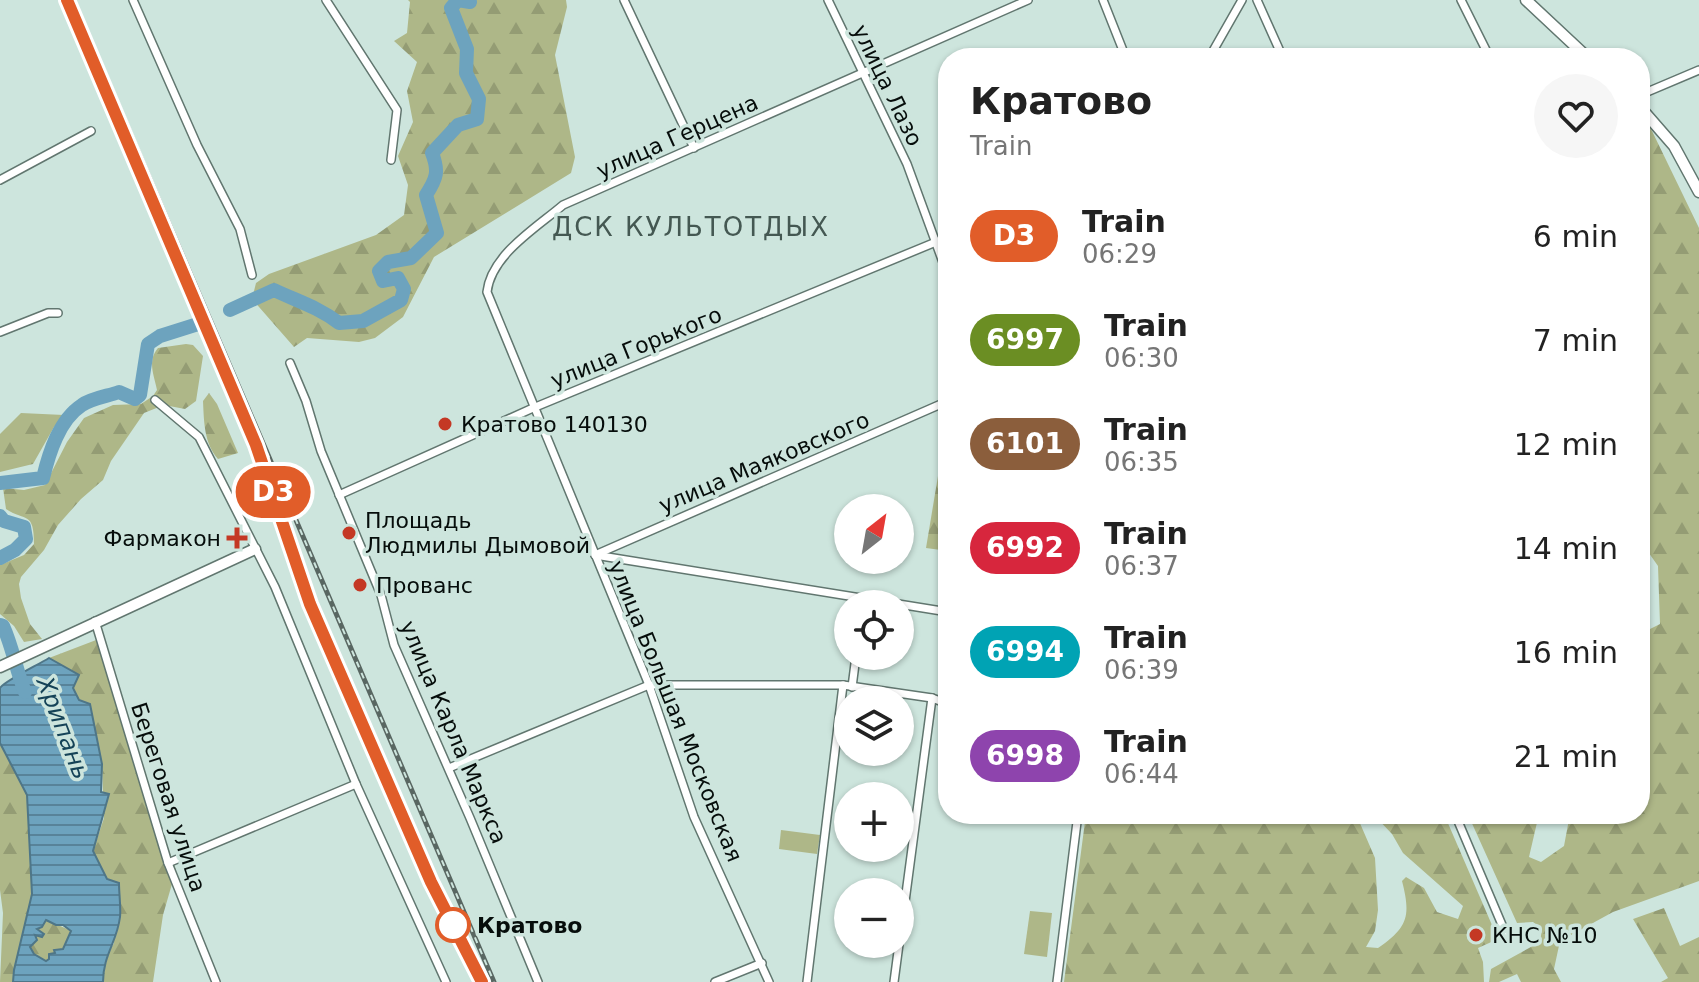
<!DOCTYPE html>
<html lang="en">
<head>
<meta charset="utf-8">
<style>
	body { margin:0; font-family:"DejaVu Sans",sans-serif; background:#f6f6f6; color:#222; height:100vh; display:flex; flex-direction:column; font-size:30px; white-space:nowrap }
	* { box-sizing:border-box; margin:0 }
	p { font-size:26px; color:#767676 }
	.icon { flex:none; width:44px; height:44px; fill:none; stroke:currentColor; stroke-width:2; stroke-linecap:round; stroke-linejoin:round }
	.map { position:relative; flex:1; overflow:hidden }
	.sheet { position:absolute; left:938px; top:48px; width:712px; height:776px; display:flex; flex-direction:column; background:#fff; border-radius:32px; box-shadow:0 2px 6px #0004 }
	.sheet>* { flex:none }
	.badge { padding:0 16px; border-radius:26px; font-size:28px; line-height:52px }
	.needle { width:52px; rotate:31deg }
	.tools { position:absolute; left:834px; top:494px; display:grid; gap:16px }
	.tools a { display:grid; place-items:center; width:80px; height:80px; border-radius:50%; background:#fff; box-shadow:0 2px 6px #0004; font-size:40px }
	.map>.badge { position:absolute; translate:-50% -50%; box-shadow:0 0 0 4px #fff }
	.round { display:grid; place-items:center; flex:none; width:84px; height:84px; border-radius:42px; background:#f6f6f6 }
	.overview { display:flex; align-items:center; justify-content:space-between; height:136px; padding:0 32px }
	h1 { font-size:38px; font-weight:600; line-height:60px }
	ul { padding:0; list-style:none }
	li { display:flex; align-items:center; gap:24px; height:104px; padding:0 32px }
	li div { flex:1 }
	li b { display:block; font-size:30px }
	li em { font-style:normal }
	li .badge { min-width:88px; font-weight:700; text-align:center }
	.map>svg:first-child { display:block }
</style>
</head>
<body>
<div class="map">
<svg width="1699" height="982" viewBox="0 0 1699 982">
	<defs>
		<pattern id="forest-firs" width="22" height="20" patternUnits="userSpaceOnUse" patternTransform="scale(2)"><rect width="22" height="20" fill="#aeb788"/><path d="M5 1l3.5 6h-7zM16 11l3.5 6h-7z" fill="#949c74"/></pattern>
		<pattern id="water-rules" width="6" height="5" patternUnits="userSpaceOnUse" patternTransform="scale(2)"><rect width="6" height="5" fill="#6da3be"/><path d="M0 2.5h6" fill="none" stroke="#588399"/></pattern>
	</defs>
	<rect width="100%" height="100%" fill="#cde5dd"/>
	<g fill="url(#forest-firs)">
		<path d="M408,0H566L567,7L555,55L575,157L571,173L434,257L403,317L375,338L359,342L307,338L294,347L252,299L256,283L269,274L376,235L404,215L408,185L398,156L413,122L407,91L417,62L394,41L407,33L410,2Z"/>
		<path d="M1640,114L1652,131L1699,228V881L1613,912L1560,941L1554,969L1561,982H1521L1517,974L1499,982H1489L1491,969L1540,942L1542,929L1533,922L1517,923L1470,819L1475,814H1539L1529,857L1541,862L1564,846L1570,814H1640V634L1660,624L1658,566L1644,546L1640,547Z"/>
		<path d="M186,344L193,345L203,356L196,401L185,409L164,405L144,413L111,461L103,480L81,499L58,525L44,550L21,577L19,584L21,598L30,624L42,639L24,642L14,626L0,614V565L24,555L34,544C34,511 26,522 6,509L3,488L24,490L45,485L67,442L84,418L113,405L141,404L153,396L157,390C154,375 147,361 158,348Z"/>
		<path d="M209,393L217,404L238,453L218,459C204,443 204,422 203,401Z"/>
		<path d="M21,413L64,415L54,427L33,464L0,472V434Z"/>
		<path d="M948,457V551L926,548L941,458Z"/>
		<path d="M104,637L155,811L176,870L163,915L153,982H103V963L114,943L107,879L93,851L104,818L102,764L73,688L49,658Z"/>
		<path d="M0,743L27,795L32,894L14,970L13,982H0L3,913L0,890Z"/>
		<path d="M1086,814H1356L1375,858L1378,910L1375,931L1366,947L1378,948C1408,927 1411,916 1402,881L1406,877L1424,888L1437,912L1458,919L1463,906L1403,853L1392,834L1373,814H1444L1498,939L1478,948L1483,962L1484,982H1064Z"/>
		<path d="M1664,908L1680,946L1699,937V982H1661L1668,978L1633,919Z"/>
		<path d="M46,920L72,931L63,949L46,961L34,954L30,947L35,935L41,936L37,929L42,927Z"/>
	</g>
	<g fill="#aeb788">
		<path d="M781,830L820,835L817,854L779,849Z"/>
		<path d="M1030,911L1052,913L1047,957L1024,954Z"/>
	</g>
	<path fill="url(#water-rules)" stroke="#4e7688" stroke-width="2" fill-rule="evenodd" d="M49,658L79,675L73,688L79,700L90,704L102,764L101,792L109,794L93,851L107,879L119,883C119,894 121,907 120,917C117,942 103,955 103,982H13L14,970L32,894L27,795L0,743V688C6,680 38,665 49,658ZM46,920L56,925H63L71,931L63,949L54,950L55,953L49,954V959L46,961L34,954L30,947L37,940L35,935L42,937L44,934L37,929L42,927Z"/>
	<g fill="none" stroke-linecap="round" stroke-linejoin="round">
		<g stroke="#6da3be" stroke-width="14">
			<path d="M230,310L274,290C297,301 318,307 339,323L363,321L401,300L404,289L398,278L383,281L379,271L388,262L411,258L437,233L426,195C437,178 439,171 432,153L458,125L477,119L479,99L466,73L467,49L451,8L458,0L470,2L469,0"/>
			<path d="M0,483L43,478C49,453 59,420 82,405C92,398 108,396 119,392L135,399L140,395L148,344L160,336L198,324"/>
			<path d="M0,516L4,521L24,527L26,539L15,550L0,558"/>
			<path d="M0,625L3,626C13,648 16,670 25,692"/>
		</g>
		<g stroke="#61766f" stroke-width="10">
			<g id="street">
				<path d="M133,0L197,145L240,229L252,275"/>
				<path d="M326,0L397,110L391,160"/>
				<path d="M624,0L694,148"/>
				<path d="M828,0L907,164L948,276"/>
				<path d="M1103,0L1126,58"/>
				<path d="M1257,0L1283,58"/>
				<path d="M1461,0L1490,58"/>
				<path d="M1209,58L1242,0"/>
				<path d="M1640,95L1699,70"/>
				<path d="M0,180L91,131"/>
				<path d="M0,332L48,313H58"/>
				<path d="M290,363L306,401L321,451L381,595L394,645L470,818L538,982"/>
				<path d="M155,400L199,437L275,587L356,784L446,982"/>
				<path d="M339,495L533,408L948,237"/>
				<path d="M595,555L948,401"/>
				<path d="M595,555L948,612"/>
				<path d="M95,621L168,863L216,982"/>
				<path d="M852,687L856,656"/>
				<path d="M449,768L649,685H843L932,698L948,704"/>
				<path d="M1455,814L1508,939"/>
				<path d="M168,863L356,784"/>
				<path d="M900,939L932,698"/>
				<path d="M715,982L762,963"/>
				<path d="M769,982L694,817L649,685L487,292C491,255 536,228 563,205L1028,0"/>
				<path d="M807,982L843,685"/>
				<path d="M894,982L899,944"/>
				<path d="M1057,982L1078,814"/>
			</g>
		</g>
		<g stroke="#61766f" stroke-width="13">
			<g id="secondary">
				<path d="M1526,0L1588,58"/>
				<path d="M1640,107L1674,146L1699,192"/>
				<path d="M0,667L255,549"/>
			</g>
		</g>
		<use href="#street" stroke="#fff" stroke-width="7"/>
		<use href="#secondary" stroke="#fff" stroke-width="10"/>
		<g stroke="#596762" stroke-width="5">
			<g id="rail">
				<path d="M73,0L494,982"/>
				<path d="M277,505L310,604L371,747L431,882L482,982"/>
			</g>
		</g>
		<use href="#rail" stroke="#cde5dd" stroke-width="2" stroke-dasharray="6" stroke-linecap="butt"/>
	</g>
	<g fill="none" stroke-linecap="round" stroke-linejoin="round">
		<g stroke="#fff" stroke-width="18">
			<path id="line" d="M67,0L256,445L310,604L431,882L482,982"/>
		</g>
		<use href="#line" stroke="#e15d29" stroke-width="12"/>
	</g>
	<g fill="#c43824" stroke="#cde5dd" stroke-width="3">
		<circle cx="445" cy="424" r="8"/>
		<circle cx="349" cy="533" r="8"/>
		<path d="M233 526h8v8h8v8h-8v8h-8v-8h-8v-8h8z"/>
		<circle cx="360" cy="585" r="8"/>
		<circle cx="1476" cy="935" r="8"/>
	</g>
	<circle fill="#fff" stroke="#e15d29" stroke-width="4" cx="453" cy="925" r="16"/>
	<g text-anchor="middle" stroke-width="7" stroke-linejoin="round" paint-order="stroke">
		<g font-size="22" fill="#060d0b" stroke="#cde5dd">
			<text transform="translate(888 85) rotate(64)" y="8">улица Лазо</text>
			<text transform="translate(677 136) rotate(-24)" y="8">улица Герцена</text>
			<text transform="translate(636 347) rotate(-22)" y="8">улица Горького</text>
			<text transform="translate(764 462) rotate(-23)" y="8">улица Маяковского</text>
			<text transform="translate(676 711) rotate(68)" y="8">улица Большая Московская</text>
			<text transform="translate(454 732) rotate(67)" y="8">улица Карла Маркса</text>
			<text transform="translate(169 797) rotate(72)" y="8">Береговая улица</text>
		</g>
		<g font-size="22" fill="#060d0b" stroke="#cde5dd" text-anchor="start">
			<text x="461" y="432">Кратово 140130</text>
			<text x="365" y="528">Площадь<tspan x="365" dy="25">Людмилы Дымовой</tspan></text>
			<text x="221" y="546" text-anchor="end">Фармакон</text>
			<text x="376" y="593">Прованс</text>
			<text x="1492" y="943">КНС №10</text>
		</g>
		<g font-size="22" font-weight="bold" fill="#060d0b" stroke="#cde5dd" text-anchor="start">
			<text x="477" y="933">Кратово</text>
		</g>
		<g font-size="24" font-style="italic" fill="#154357" stroke="#cde5dd">
			<text transform="translate(63 728) rotate(69)" y="8">Хрипань</text>
		</g>
		<g font-size="26" letter-spacing="2" fill="#445852" stroke="#cde5dd">
			<text x="691" y="236">ДСК КУЛЬТОТДЫХ</text>
		</g>
	</g>
</svg>
<div class="tools">
<a><svg class="needle" viewBox="-14 -14 28 28"><path d="M0-13l5 13h-10z" fill="#e53935"/><path d="M0 13l5-13h-10z" fill="#767676"/></svg></a>
<a><svg class="icon" aria-label="locate" viewBox="0 0 24 24"><circle cx="12" cy="12" r="6"/><path d="M12 2v4M12 18v4M2 12h4M18 12h4"/></svg></a>
<a><svg class="icon" aria-label="layers" viewBox="0 0 24 24"><path d="M12 4l9 5-9 5-9-5zM3 14l9 5 9-5"/></svg></a>
<a>+</a>
<a>−</a>
</div>
<b class="badge" style="left:273px;top:492px;background:#e15d29;color:#fff">D3</b>
<section class="sheet">
<div class="overview"><div><h1>Кратово</h1><p>Train</p></div><a class="round"><svg class="icon" aria-label="heart" viewBox="0 0 24 24"><path d="M12 20l-8-8c-3-5 5-10 8-4 3-6 11-1 8 4z"/></svg></a></div>
<ul>
<li><span class="badge" style="background:#e15d29;color:#fff">D3</span><div><b>Train</b><p>06:29</p></div><em>6 min</em></li>
<li><span class="badge" style="background:#6b8e23;color:#fff">6997</span><div><b>Train</b><p>06:30</p></div><em>7 min</em></li>
<li><span class="badge" style="background:#8b5e3c;color:#fff">6101</span><div><b>Train</b><p>06:35</p></div><em>12 min</em></li>
<li><span class="badge" style="background:#d7263d;color:#fff">6992</span><div><b>Train</b><p>06:37</p></div><em>14 min</em></li>
<li><span class="badge" style="background:#00a3b4;color:#fff">6994</span><div><b>Train</b><p>06:39</p></div><em>16 min</em></li>
<li><span class="badge" style="background:#8e44ad;color:#fff">6998</span><div><b>Train</b><p>06:44</p></div><em>21 min</em></li>
</ul>
</section>
</div>
</body>
</html>
